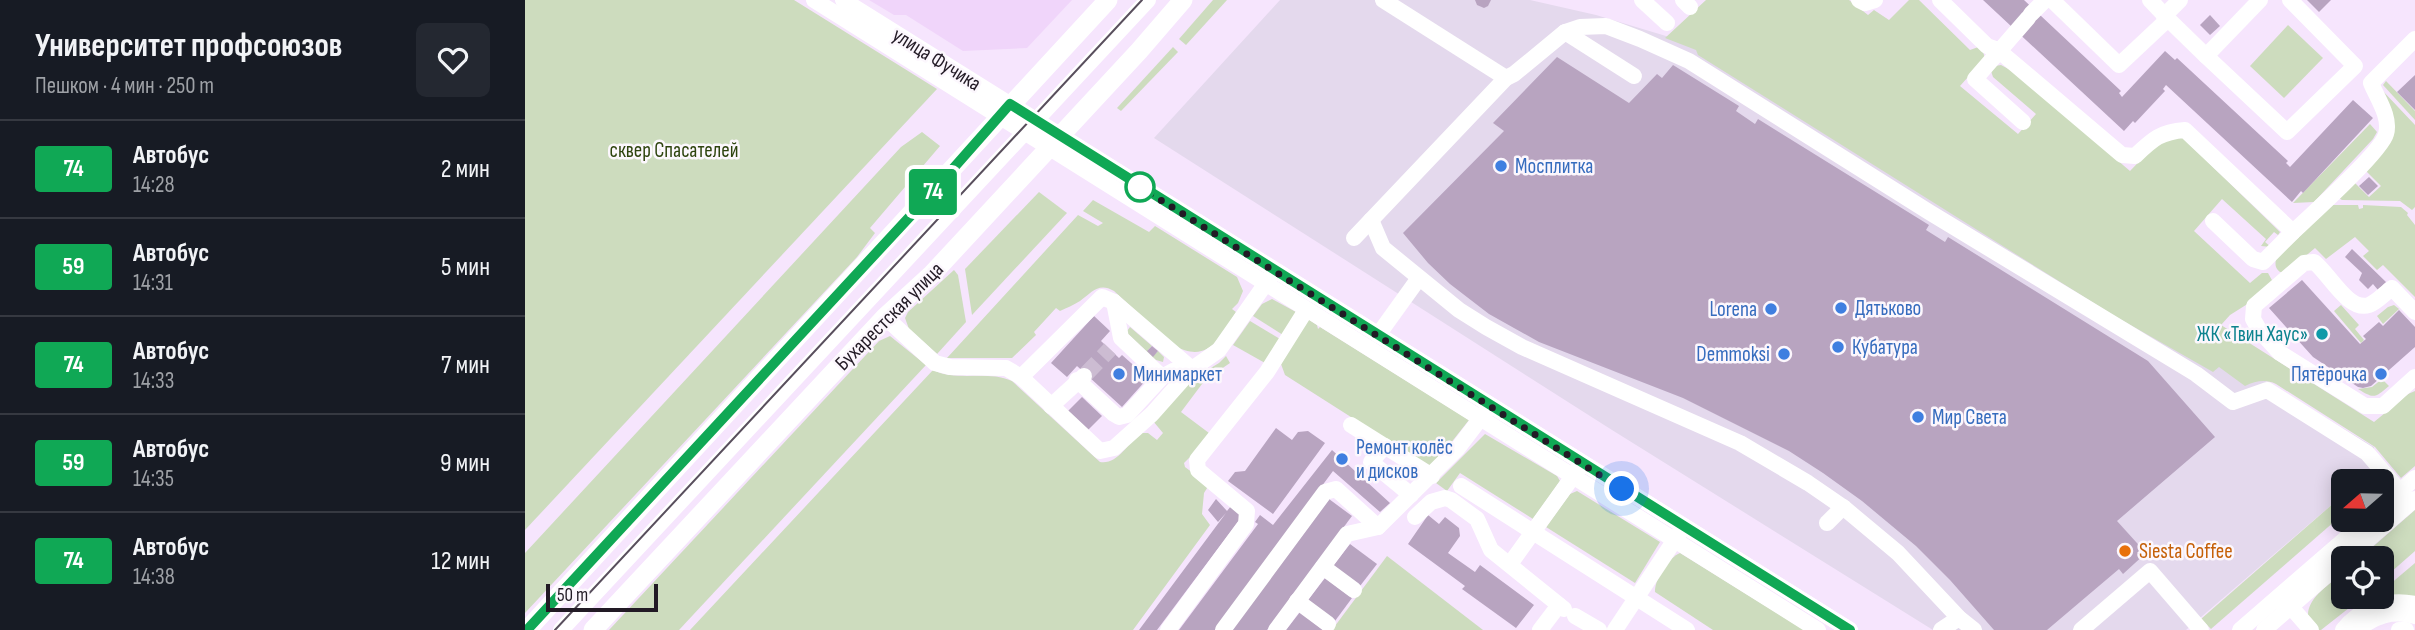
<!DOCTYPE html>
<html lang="ru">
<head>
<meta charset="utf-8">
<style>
	body { margin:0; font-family:"Sofia Sans Condensed",sans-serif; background:#242831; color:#f1f3f6; height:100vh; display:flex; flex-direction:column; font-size:26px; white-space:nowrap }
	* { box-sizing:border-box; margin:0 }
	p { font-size:23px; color:#9ea1a6 }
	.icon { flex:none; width:38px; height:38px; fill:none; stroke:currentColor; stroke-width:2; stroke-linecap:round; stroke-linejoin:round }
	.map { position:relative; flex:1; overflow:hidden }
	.side { display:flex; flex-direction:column; background:#171b24; width:525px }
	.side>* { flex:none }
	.badge { padding:0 14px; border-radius:5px; font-size:24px; line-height:46px }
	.needle { width:46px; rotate:250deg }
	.controls { position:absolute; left:1806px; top:469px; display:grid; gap:14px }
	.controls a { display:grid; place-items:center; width:63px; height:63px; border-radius:10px; background:#171b24; box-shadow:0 4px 18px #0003; font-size:35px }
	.scale { position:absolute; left:21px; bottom:18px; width:112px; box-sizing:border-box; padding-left:7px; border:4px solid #221a25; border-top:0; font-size:19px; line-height:24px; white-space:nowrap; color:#221a25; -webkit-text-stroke:5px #fcf7fd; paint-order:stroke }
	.you { position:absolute; width:35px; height:35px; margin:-18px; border:5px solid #fff; border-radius:50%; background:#1a73e8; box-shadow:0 0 0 10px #1a73e833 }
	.map>.badge { position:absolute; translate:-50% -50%; box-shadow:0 0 0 4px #fff }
	.round { display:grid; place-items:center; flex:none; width:74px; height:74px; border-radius:10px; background:#242831 }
	.head { display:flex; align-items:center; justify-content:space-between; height:119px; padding:0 35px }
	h1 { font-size:33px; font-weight:700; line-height:52px }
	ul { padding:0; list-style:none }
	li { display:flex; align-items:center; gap:21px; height:98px; padding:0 35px; border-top:2px solid #363941 }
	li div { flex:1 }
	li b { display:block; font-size:26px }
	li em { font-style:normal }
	li .badge { min-width:77px; font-weight:700; text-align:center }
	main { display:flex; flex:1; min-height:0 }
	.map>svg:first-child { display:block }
</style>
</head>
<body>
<main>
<section class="side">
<div class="head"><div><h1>Университет профсоюзов</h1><p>Пешком · 4 мин · 250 m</p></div><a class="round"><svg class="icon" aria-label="heart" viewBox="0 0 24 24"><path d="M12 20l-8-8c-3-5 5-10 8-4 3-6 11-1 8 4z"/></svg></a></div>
<ul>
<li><span class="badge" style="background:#10a855;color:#fff">74</span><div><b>Автобус</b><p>14:28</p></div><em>2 мин</em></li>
<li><span class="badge" style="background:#10a855;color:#fff">59</span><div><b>Автобус</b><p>14:31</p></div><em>5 мин</em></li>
<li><span class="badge" style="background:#10a855;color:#fff">74</span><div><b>Автобус</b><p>14:33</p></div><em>7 мин</em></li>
<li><span class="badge" style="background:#10a855;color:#fff">59</span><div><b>Автобус</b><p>14:35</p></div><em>9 мин</em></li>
<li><span class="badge" style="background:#10a855;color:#fff">74</span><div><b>Автобус</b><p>14:38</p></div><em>12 мин</em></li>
</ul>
</section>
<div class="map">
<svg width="1890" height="630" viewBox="0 0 1890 630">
	<rect width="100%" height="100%" fill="#f6e5fd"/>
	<path fill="#e4d9ed" d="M755,0H1005L1071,15L1171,45L1494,232L1849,447L1848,469L1834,481H1818V495L1661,630H1408L1087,430L629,138Z"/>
	<path fill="#f0d5fa" d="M344,0H547L502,48L438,51L381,15H369Z"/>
	<g fill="#cddcbe">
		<path d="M0,0H269L412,89L0,530Z"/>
		<path d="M688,0H702L661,45L654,39Z"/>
		<path d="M1181,0H1324L1343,15L1349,10L1364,20L1384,0H1394L1445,50L1456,46L1460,58L1435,86L1493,134L1511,114L1468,77L1466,71L1470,66L1476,65L1489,72L1605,171L1632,143L1657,137L1755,232L1753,235L1749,232L1740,242L1746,247L1736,246L1741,239L1697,199L1669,231L1725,283L1737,273H1743L1748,282L1732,298L1705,315L1696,325L1849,422L1883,394L1890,391V466L1876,478L1850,447L1751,384C1740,379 1731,381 1720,386L1694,367L1688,372L1588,315L1173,55L1171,50L1140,38Z"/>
		<path d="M1763,25L1798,58L1759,98L1725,66Z"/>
		<path d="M648,47L653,52L596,111L592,108Z"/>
		<path d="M1861,81L1890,111V120L1858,85Z"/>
		<path d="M1856,89L1890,125V207L1887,210L1875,201L1817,200L1814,198L1829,182L1844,197L1856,186L1840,170L1865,143Z"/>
		<path d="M1845,124L1852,132L1848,139L1789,202L1768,203Z"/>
		<path d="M397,132L415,146L345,228L350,233L332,257L0,613V553L376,147Z"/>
		<path d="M514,192L542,213L447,315L440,269Z"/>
		<path d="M568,200L624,232L630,226L712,277L718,291L713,303L707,309L711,312C695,338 683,365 648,345L589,291C574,282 567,292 555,301C549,305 541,308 535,311L531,308L509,332L511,335L487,358H422L553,215L573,226L578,223L558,211Z"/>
		<path d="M1807,205H1833L1834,209L1838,208V205L1876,207L1883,213L1882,215L1890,225V297L1858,265L1852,270L1838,256L1844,251L1830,237L1801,259L1790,248L1762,272H1755C1750,268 1750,265 1751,259Z"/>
		<path d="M429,270L433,275L441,322L412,354L384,329L380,318L383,312Z"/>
		<path d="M747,299L771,312L758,335L728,316L737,304Z"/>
		<path d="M1816,305L1834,325L1830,329L1839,340L1836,343L1809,311Z"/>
		<path d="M1869,305L1874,309L1858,324L1852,316L1863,307Z"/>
		<path d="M783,319L792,325L793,329L795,327L944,420L906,468L760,375L756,364Z"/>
		<path d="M725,321L755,339L740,363L708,345Z"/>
		<path d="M605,327L627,346L623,350L628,356L633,351L639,357L638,362L631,360L603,334L602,331Z"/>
		<path d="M365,336L401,365L154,630H84L354,341Z"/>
		<path d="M701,356L705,363L680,380L656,412L684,433L670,457L664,458L659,463L660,467L684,485L679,493L677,514L685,525L608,630H165L408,370C432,382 462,370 487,381L575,462C592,465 603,444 614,433H623L632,440L638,433L628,421L661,383L694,363Z"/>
		<path d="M1857,379L1864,386C1850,398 1849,399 1833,389L1847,387Z"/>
		<path d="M960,434L1032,476L1035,481L1008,519L935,473L922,491L911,483Z"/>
		<path d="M1052,491L1135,542L1110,583L1021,527L1045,494Z"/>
		<path d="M1818,495V514L1686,629L1676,619Z"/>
		<path d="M1890,510V551L1857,580V558H1835Z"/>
		<path d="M1155,553L1279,630H1188L1130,592C1129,580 1144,557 1155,553Z"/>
		<path d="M862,556L958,630H807Z"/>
		<path d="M1890,563V600L1841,604L1849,597H1857V591Z"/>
		<path d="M1818,573V597H1838L1796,630H1793L1783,615C1783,597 1805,584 1818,573Z"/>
	</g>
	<g fill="#b8a4c0">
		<path d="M950,0H966L963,6L959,8L952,5Z"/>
		<path d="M1458,0H1499L1596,91L1594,93L1597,97L1640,51L1650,60L1652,58L1763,161L1761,163L1765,167L1828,100L1848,118L1778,193L1776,191L1767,202L1641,85L1638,89L1640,91L1610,123L1608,121L1599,131Z"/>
		<path d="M1782,0H1806L1794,12Z"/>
		<path d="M1685,15L1695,26L1685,35L1675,25Z"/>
		<path d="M1032,57L1104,103L1132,74L1137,78L1148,65L1214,106L1211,111L1230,124L1233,119L1404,225L1401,230L1420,242L1423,237L1623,361L1690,437L1592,521L1621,553L1598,574L1594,569L1522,630H1469L1425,580L1391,546L1337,501L1298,473L1264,451L1158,398L1014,342L964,314L925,284L903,263L878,233L979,131L968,123Z"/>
		<path d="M1890,75V110L1872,92Z"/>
		<path d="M1844,177L1853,186L1843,195L1834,186Z"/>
		<path d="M1827,249L1861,282L1853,290L1848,284L1843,289L1834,280L1837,273L1820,257Z"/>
		<path d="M1777,280L1835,344L1841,339L1838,336L1854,322L1858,326L1874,310L1890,327V347L1846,386L1838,388L1833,387L1788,357L1744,308Z"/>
		<path d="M569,316L585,331L576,341L594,358L597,355L623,378L597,407L552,366L542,377L526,363Z"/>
		<path d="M627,346L633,351L628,357L622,351Z"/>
		<path d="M557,397L577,416L563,430L543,411Z"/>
		<path d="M751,428L767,440L773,432L783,431L800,443L748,514L703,481L710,472L720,471Z"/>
		<path d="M807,450L865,503L855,512L808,471L690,630H654L733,524L730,522L735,515L748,525Z"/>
		<path d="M691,499L702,511L706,506L718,515L632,630H614L701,513L693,522L683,510Z"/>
		<path d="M804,499L827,516L742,630H707Z"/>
		<path d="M903,515L914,524L920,517L934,528L935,536L923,553L950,572L955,565L1009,605L991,628L937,589L940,586L883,544Z"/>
		<path d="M825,544L852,564L835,586L808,566Z"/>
		<path d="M800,578L827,598L810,621L783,600Z"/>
		<path d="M775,612L798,630H761Z"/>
	</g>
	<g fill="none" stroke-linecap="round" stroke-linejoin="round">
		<path stroke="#ccbcd2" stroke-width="16" stroke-dasharray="16 8" stroke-linecap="butt" d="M561,374L585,349"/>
		<g stroke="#fff" stroke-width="16">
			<path d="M289,0L1293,630"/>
			<path d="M318,0L1325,630"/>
			<path d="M858,0L981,78"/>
			<path d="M1117,0L1142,23"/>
			<path d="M1158,0L1165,7"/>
			<path d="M1334,0L1340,3L1350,0"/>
			<path d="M1415,0L1462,46L1473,50L1597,155L1610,156C1628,139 1635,132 1660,130L1768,232C1784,217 1857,151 1861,134C1866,117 1852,98 1846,83L1890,39"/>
			<path d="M1527,0L1594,65L1643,19L1681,56L1735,0"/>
			<path d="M1625,0L1643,19"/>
			<path d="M1506,14L1520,0"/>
			<path d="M1639,16L1655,0"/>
			<path d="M1040,32L1109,76"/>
			<path d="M1681,56L1762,132L1830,66L1765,0"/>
			<path d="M1498,122L1450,79L1503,18"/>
			<path d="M846,220L858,248L934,310L961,327L997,347L1215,443L1283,483L1318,507L1373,553L1434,618L1449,630"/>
			<path d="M1688,221L1728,259L1738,262L1768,232"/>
			<path d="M829,238L981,78L989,74L1040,32L1055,27L1081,26L1115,39L1164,61L1404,212L1671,374L1708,402L1742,390L1842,453L1885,503"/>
			<path d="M577,297L589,302L667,369L627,414L589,448L575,451L496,377Z"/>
			<path d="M589,302L596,338L637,377"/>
			<path d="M1890,312L1867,288C1860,293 1852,302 1844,305C1823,312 1804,273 1789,262L1779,263L1729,306L1728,319L1735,331L1755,353L1840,406H1858L1890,377"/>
			<path d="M360,317L410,363L425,367L481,368L496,377"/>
			<path d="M853,335L894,278"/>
			<path d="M552,380L589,414L594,417L602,415L637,377L648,371L667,369L694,350L746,276"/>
			<path d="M526,406L559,376"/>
			<path d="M826,425L907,476"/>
			<path d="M860,446L846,462L886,495"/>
			<path d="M936,486L1162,630"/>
			<path d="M1857,507L1890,478"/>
			<path d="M890,517L906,502L920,498L926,500L952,519L966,550L1039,609"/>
			<path d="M1302,523L1318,507"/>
			<path d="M1822,558L1890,499"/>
			<path d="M985,564L1054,468"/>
			<path d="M798,567L829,590"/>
			<path d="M772,601L803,624"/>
			<path d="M1758,604L1766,607L1786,630"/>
			<path d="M1050,616L1074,630"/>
			<path d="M36,630L623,0"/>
			<path d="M643,630L721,524L722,511L673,470L672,460L742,372L781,310"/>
			<path d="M698,630L800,492L811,489L853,527L933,448L962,410"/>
			<path d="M751,630L822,534L853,527"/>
			<path d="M1015,630L1034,605"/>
			<path d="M1090,630L1155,532"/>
			<path d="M1416,630L1434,618"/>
			<path d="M1556,630L1625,571L1676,630"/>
			<path d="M1715,630L1842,520"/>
			<path d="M1739,630L1818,561"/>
			<path d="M1818,630C1835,608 1862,598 1890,604"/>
			<path d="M1833,630C1850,615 1868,610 1890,616"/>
			<path d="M1874,630H1881"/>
		</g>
		<g stroke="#fff" stroke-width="19">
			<path d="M2,630L583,0"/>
			<path d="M68,630L360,317L407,274L614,51L658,0"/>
		</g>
		<path stroke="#594f5d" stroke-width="2" d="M30,630L617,0"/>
	</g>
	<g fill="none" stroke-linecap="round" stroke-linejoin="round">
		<g stroke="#fff" stroke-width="16">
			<path id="line" d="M2,630L403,197L485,104L1325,630"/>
		</g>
		<use href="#line" stroke="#10a855" stroke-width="10"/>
		<path stroke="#221a25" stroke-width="7" stroke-dasharray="0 12.6" d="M615,187L1097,489"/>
	</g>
	<g fill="#3f7fe0" stroke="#fcf7fd" stroke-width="2.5">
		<circle cx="976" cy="166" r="7"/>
		<circle cx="1316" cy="308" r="7"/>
		<circle cx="1246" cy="309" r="7"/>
		<circle cx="1313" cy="347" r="7"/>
		<circle cx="1259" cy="354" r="7"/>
		<circle cx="594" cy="374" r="7"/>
		<circle cx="1856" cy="374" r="7"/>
		<circle cx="1393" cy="417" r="7"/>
		<circle cx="817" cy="459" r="7"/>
	</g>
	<circle fill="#fff" stroke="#10a855" stroke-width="3.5" cx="615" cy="187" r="14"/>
	<circle fill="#0f9aa8" stroke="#fcf7fd" stroke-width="2.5" cx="1797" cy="334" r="7"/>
	<circle fill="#e8710a" stroke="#fcf7fd" stroke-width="2.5" cx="1600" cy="551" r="7"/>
	<g text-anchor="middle" stroke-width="5" stroke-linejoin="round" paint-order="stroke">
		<g font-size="21" fill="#221a25" stroke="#fcf7fd">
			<text transform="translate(412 59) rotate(32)" y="7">улица Фучика</text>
			<text transform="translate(364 316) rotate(-45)" y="7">Бухарестская улица</text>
		</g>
		<g font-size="21" fill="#2e440e" stroke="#fcf7fd">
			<text x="149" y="157">cквер Спасателей</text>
		</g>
		<g font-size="21" fill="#366cbe" stroke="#fcf7fd" text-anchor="start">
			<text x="990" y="173">Мосплитка</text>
			<text x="1330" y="315">Дятьково</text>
			<text x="1232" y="316" text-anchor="end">Lorena</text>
			<text x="1327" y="354">Кубатура</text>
			<text x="1245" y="361" text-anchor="end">Demmoksi</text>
			<text x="608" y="381">Минимаркет</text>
			<text x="1842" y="381" text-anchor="end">Пятёрочка</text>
			<text x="1407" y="424">Мир Света</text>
			<text x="831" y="454">Ремонт колёс<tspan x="831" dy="24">и дисков</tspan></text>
		</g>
		<g font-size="21" fill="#0d838f" stroke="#fcf7fd" text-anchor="end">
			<text x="1783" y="341">ЖК «Твин Хаус»</text>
		</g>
		<g font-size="21" fill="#c56008" stroke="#fcf7fd" text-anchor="start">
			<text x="1614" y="558">Siesta Coffee</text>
		</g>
	</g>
</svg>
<div class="controls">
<a><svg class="needle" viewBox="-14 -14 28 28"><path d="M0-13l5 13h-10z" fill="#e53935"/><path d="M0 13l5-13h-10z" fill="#9ea1a6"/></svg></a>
<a><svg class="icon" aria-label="locate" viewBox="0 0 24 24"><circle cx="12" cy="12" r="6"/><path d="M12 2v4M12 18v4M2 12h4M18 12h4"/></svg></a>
</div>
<div class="scale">50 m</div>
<div class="you" style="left:1097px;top:489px"></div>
<b class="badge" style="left:408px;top:192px;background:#10a855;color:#fff">74</b>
</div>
</main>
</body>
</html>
